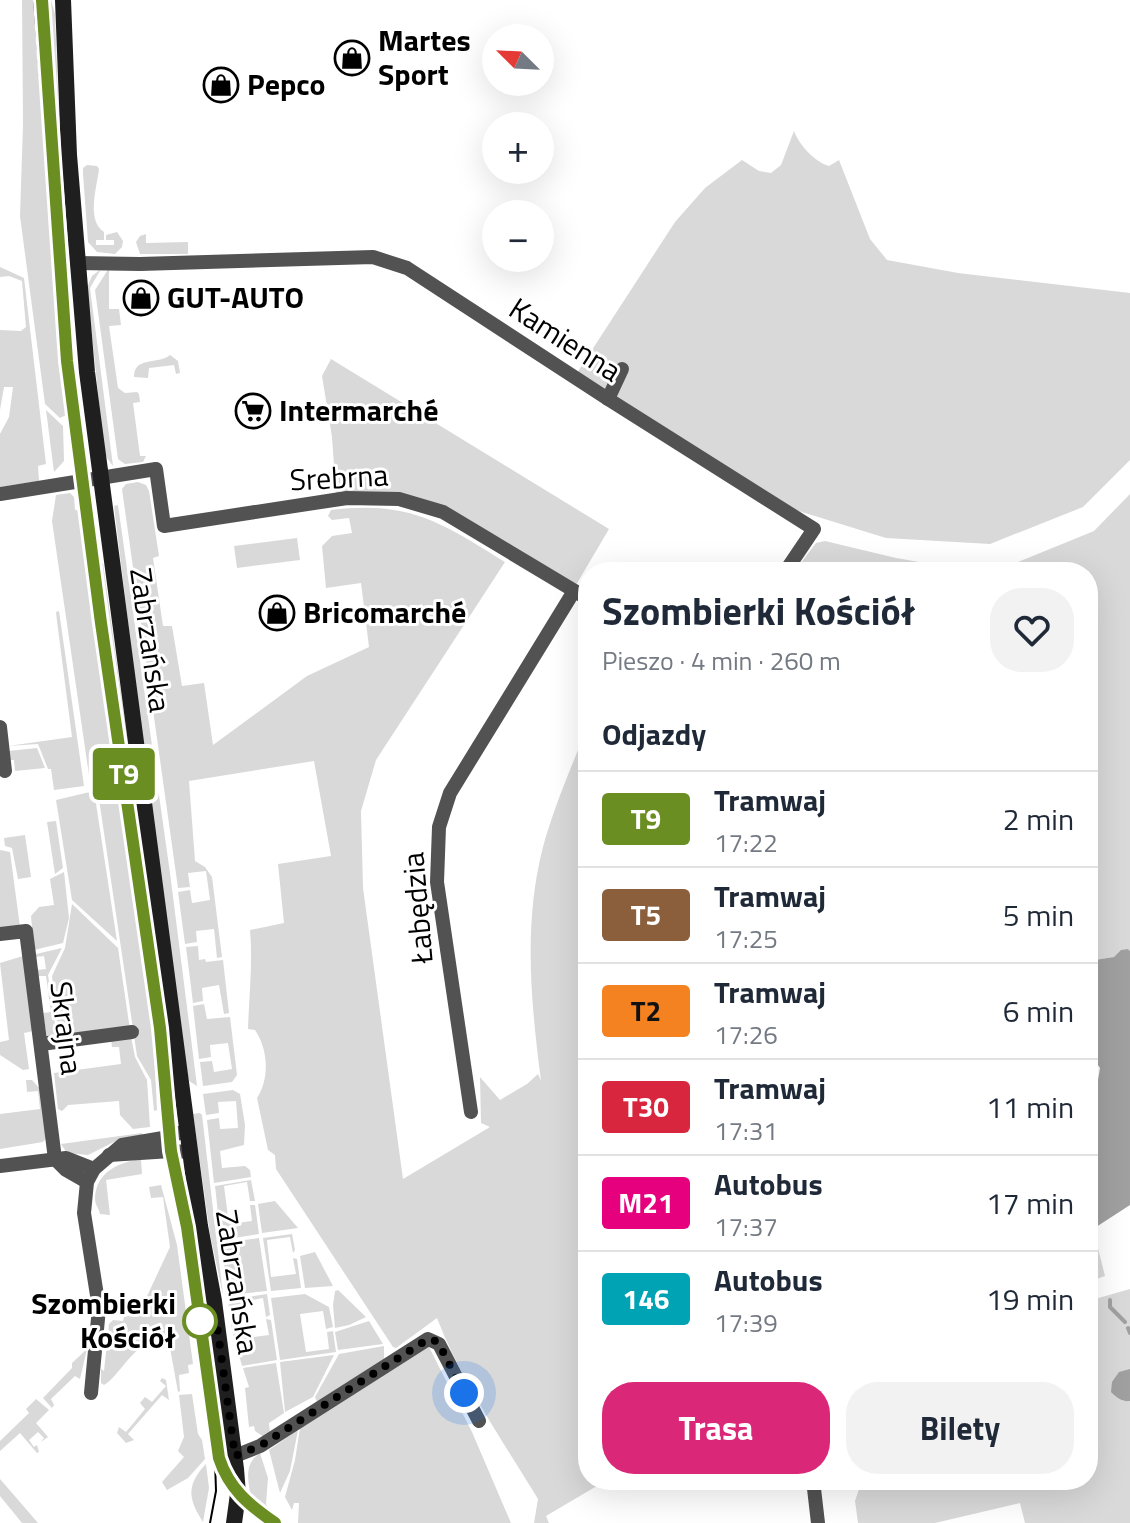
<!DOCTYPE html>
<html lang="pl">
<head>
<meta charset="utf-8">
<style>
	body { margin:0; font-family:"Titillium Web",sans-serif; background:#f2f2f3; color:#1f2937; height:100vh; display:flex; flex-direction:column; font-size:30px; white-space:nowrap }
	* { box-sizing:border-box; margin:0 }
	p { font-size:26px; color:#747a83 }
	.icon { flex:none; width:44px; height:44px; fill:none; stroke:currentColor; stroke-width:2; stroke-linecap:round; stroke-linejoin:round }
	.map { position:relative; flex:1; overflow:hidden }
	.side { position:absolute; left:578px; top:562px; width:520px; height:928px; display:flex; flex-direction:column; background:#fff; border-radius:32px; box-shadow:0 8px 32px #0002 }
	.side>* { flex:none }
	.badge { padding:0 16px; border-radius:6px; font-size:28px; line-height:52px }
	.needle { width:52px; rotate:294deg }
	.fabs { position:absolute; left:482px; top:24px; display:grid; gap:16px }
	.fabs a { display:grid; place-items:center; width:72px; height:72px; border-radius:50%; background:#fff; box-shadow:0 8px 32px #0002; font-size:40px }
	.you { position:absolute; width:40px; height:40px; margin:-20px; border:6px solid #fff; border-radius:50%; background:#1a73e8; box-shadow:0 0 0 12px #1a73e833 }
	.map>.badge { position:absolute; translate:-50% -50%; box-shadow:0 0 0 4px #fff }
	h2 { padding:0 24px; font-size:30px; line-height:72px }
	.round { display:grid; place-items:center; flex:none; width:84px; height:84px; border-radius:32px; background:#f2f2f3 }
	.summary { display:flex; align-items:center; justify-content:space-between; height:136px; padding:0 24px }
	h1 { font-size:38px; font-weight:700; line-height:60px }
	.action { display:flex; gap:16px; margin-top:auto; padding:16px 24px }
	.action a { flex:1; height:92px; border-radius:32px; background:#db2777; color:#fff; font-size:32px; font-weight:700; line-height:92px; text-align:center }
	.action a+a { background:#f2f2f3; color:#1f2937 }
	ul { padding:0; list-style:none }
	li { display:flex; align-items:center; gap:24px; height:96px; padding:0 24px; border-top:2px solid #e0e1e3 }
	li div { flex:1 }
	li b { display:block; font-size:30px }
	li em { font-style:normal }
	li .badge { min-width:88px; font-weight:700; text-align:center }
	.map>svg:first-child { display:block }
</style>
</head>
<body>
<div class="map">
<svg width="1130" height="1523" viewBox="0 0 1130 1523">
	<rect width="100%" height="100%" fill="#fff"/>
	<g fill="#d9d9d9">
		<path d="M22,0H51L55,14L62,200L77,402L76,410L60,418L45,404L20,216L23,124Z"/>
		<path d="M794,131C799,145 815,162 829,166L839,160L870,239L887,260L958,273L1130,293V460L1083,507L990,544L886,538L789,508L577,373L675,222L705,188L742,160L759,171L771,173L781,165Z"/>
		<path d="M87,165L97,166L99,169C97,187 86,220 104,232V240H96V245H114V240H106V235L117,232L123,241L122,247L115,254L97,252L88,242L83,174V168Z"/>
		<path d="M146,234V243L188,242V254H140L136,242L140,236Z"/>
		<path d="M0,267L24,278L46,464L38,466L39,481L0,487V434L9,417L13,387H4L0,410V330L21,331L26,327L22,281L9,276L0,277Z"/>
		<path d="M109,268V309H119L121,325L109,326L118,388L125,393L137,392L139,394L140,402L133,403L140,456H146L143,462L125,464L118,459L95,290Z"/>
		<path d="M101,269L90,288L113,466L107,458L104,449L87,288L92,276Z"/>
		<path d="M170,355L178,361L180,373L176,374L174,365L149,368L148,378L134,377C134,356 158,365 170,355Z"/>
		<path d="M331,359L609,529L576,585L514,546L444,507L336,494L332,437L322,376Z"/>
		<path d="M46,410L63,426L64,461L54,472Z"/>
		<path d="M138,482L146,485L149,491L159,556L153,558L163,626H172L182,686L204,683L213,745L307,676L369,647L361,583L326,588L322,546L332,536L352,533L349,518L332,520L328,516L331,510C409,500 442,523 505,562L376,760L361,811L363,888L403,1179L490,1127L481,1123L480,1077L500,1100L527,1084L538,1074L541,1081C531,1003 523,924 543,847C554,806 572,766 588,725V1480H607L546,1516L549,1523H534L538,1499C504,1443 460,1379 437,1318L396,1348L393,1347L276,1169L275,1155L268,1150L257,1098C270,1078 268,1049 255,1030L248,1029C249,996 253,962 250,930L284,923L278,864L331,856L314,761L189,781L195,861L205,867L212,877L222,957L217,958L214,929L196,931L197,942L185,944L178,892L190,890L192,903L210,900L206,871L188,873L190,887L178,888L122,489L126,484Z"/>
		<path d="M70,493L74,497L75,510L89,509L97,564L103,563L164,1000L163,1014L172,1109H169L166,1052L158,992L147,994L154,1047L157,1110L154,1111L151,1080L137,1056L99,799L90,782L52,521L56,495Z"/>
		<path d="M1130,494V951L1128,949L1114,957L1088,961V572H794L816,543L825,541L896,558L960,569L1018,562L1094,531Z"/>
		<path d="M118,505L170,873L197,1086L189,1081L187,1070L145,762L114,506Z"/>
		<path d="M297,538L300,560L237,568L234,546Z"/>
		<path d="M59,611L84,786L54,790L51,769H48L38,744L8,746L72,737L57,621L56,612Z"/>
		<path d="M37,748L45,768L15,771L14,760H9L8,751Z"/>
		<path d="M90,792L95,797L117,941L72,900L56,800Z"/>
		<path d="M56,821L63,868L55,874L47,822Z"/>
		<path d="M25,835L31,877L18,879L12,848L5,846L4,838Z"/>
		<path d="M0,850L10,852L20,927L0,930Z"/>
		<path d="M64,872L69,918L63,943L34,950L31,916L39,907L54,905L50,879Z"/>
		<path d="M72,904L118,948L130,1030L59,1037L52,976L65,948Z"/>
		<path d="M198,946L199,960L205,959L206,962L223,960L229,1013L224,1014L219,985L202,988L203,1001L193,1003L186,947Z"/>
		<path d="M62,948L48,975L57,1037L47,1038L43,1013L51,1012L46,976H38L37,970L46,969L44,956L36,957V954Z"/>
		<path d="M23,956L33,1031L24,1033L29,1069L23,1070L0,1055V1042L9,1040L0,963Z"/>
		<path d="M204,1004L207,1019L230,1017L237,1075L232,1082L203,1086L200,1062L212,1061L214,1072L232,1069L228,1043L210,1045L211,1057L199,1059L193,1006Z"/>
		<path d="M131,1037L135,1057L147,1080L150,1127L133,1129L120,1115L119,1101L68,1105L62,1111L58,1109L54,1073L121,1064L119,1047H112L111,1039Z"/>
		<path d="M26,1080H32L40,1089L46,1138L43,1142L0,1149V1114L40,1109L38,1091L27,1092Z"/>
		<path d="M233,1090L240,1094L245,1125L244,1145L220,1151L222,1168L245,1166L250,1170L251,1177L214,1183L207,1120L219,1118L220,1129L238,1128L236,1101L218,1102L219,1113L206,1115L203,1094Z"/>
		<path d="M200,1113L202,1115L223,1295L210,1234L193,1114Z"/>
		<path d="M142,1133L143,1136L116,1141L88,1155L67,1153L61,1144Z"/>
		<path d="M141,1159L142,1174L106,1180L110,1215L100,1214C98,1206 95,1205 95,1198C96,1172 119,1162 141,1159Z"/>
		<path d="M251,1180L255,1201H250L247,1182L224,1186L229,1224L252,1221L250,1205H255L259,1234L221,1240L215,1186Z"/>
		<path d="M161,1185L177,1245L193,1364L188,1365L189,1373L179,1375L180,1391L178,1392L170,1348C141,1326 124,1373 104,1385L101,1383V1369L104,1371L109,1324L113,1320L123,1321L124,1317L135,1314L141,1309L170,1247L163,1197L151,1198L149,1187Z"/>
		<path d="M275,1201L298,1228L262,1233L258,1204Z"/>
		<path d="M1088,1229H1093L1105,1276L1088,1282Z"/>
		<path d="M292,1234L295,1250L293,1253L290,1237L267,1240L271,1277L296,1274L293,1258L297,1259L301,1288L271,1291L263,1238Z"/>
		<path d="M259,1238L267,1291L228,1295L221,1243Z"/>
		<path d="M315,1252L333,1286L305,1288L300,1256Z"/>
		<path d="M1130,1289V1523H1025L1020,1503L935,1523H858L855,1501L862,1480H1088V1301Z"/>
		<path d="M338,1290L366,1317L349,1325L335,1328L333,1305L335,1291Z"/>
		<path d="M267,1294L270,1315L266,1317L263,1298L241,1302L246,1338L269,1335L266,1319L271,1320L277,1360L242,1366L232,1330L228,1300Z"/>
		<path d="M305,1294L329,1307L333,1327L326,1329L323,1311L300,1314L306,1352L329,1349L327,1332L333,1331L336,1352L280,1360L271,1298Z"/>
		<path d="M369,1321L383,1344L338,1350L335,1332Z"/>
		<path d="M428,1345L472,1432L511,1523H298L299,1503H294L292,1510L285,1497L295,1460L300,1428Z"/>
		<path d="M384,1346V1359L320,1402H317L315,1397L339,1354Z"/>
		<path d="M87,1349L80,1379L75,1376L51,1399L54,1405L52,1408L43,1398L72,1368V1363Z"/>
		<path d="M334,1355L313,1397L285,1412L280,1362Z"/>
		<path d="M276,1363L284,1413L269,1423L270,1433L264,1437L255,1431L254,1426L249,1427L245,1388L249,1387L243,1368Z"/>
		<path d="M162,1378L166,1380L169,1400L162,1395L128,1434L134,1440L126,1443L117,1433L119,1427L126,1432L145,1409L140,1403L145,1397L152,1402L166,1386L160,1381Z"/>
		<path d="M192,1394L198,1434L202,1440L205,1459L188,1478L167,1490L162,1482L184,1457L178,1451L184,1437L179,1395Z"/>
		<path d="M36,1399L49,1410L36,1423L48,1437L41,1442L44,1438L38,1432L29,1440L34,1447L37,1445L39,1452L37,1453L20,1433L0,1451V1441L29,1413L26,1409Z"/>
		<path d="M298,1430L290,1471L280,1493L269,1450Z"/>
		<path d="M260,1453L268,1478L266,1504L271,1515L270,1517L252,1505C250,1487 241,1465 260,1453Z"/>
		<path d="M206,1464L209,1488L203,1522C188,1499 186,1485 206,1464Z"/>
		<path d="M0,1479L38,1523H22L0,1496Z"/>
	</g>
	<g fill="#a0a0a0">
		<path d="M1128,949L1130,951V1205L1093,1229H1088V1100L1098,1080L1100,1068L1088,1050V961L1114,957L1121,950Z"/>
		<path d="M1130,1369V1401C1122,1402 1116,1397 1111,1392L1112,1382L1119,1372Z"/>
	</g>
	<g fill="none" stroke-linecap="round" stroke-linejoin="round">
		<g stroke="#a0a0a0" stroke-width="4">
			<path d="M1110,1300V1307L1125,1322"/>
			<path d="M1128,1328L1130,1333"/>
		</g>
		<g stroke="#525252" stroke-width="14">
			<path d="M77,263L140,264L373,257L407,268L608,399L814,529L785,572"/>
			<path d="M608,399L622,369"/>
			<path d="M0,494L156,469L164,526L347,498L399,499L443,512L588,599"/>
			<path d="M0,727L5,771"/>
			<path d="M0,934L26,931L55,1159"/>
			<path d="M41,1044L132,1032"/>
			<path d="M471,1112L437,882L439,827L450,793L574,591"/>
			<path d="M109,1155L171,1151L190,1152"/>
			<path d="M55,1159L66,1170L87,1182"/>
			<path d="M0,1166L66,1158L94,1169"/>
			<path d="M91,1393L99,1308L84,1213L87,1182L94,1169L122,1145L169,1137L187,1130"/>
			<path d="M235,1456L260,1446L428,1339L439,1344L479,1421"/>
			<path d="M813,1480L818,1523"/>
		</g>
		<path stroke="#1f1f1f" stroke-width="16" d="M63,0L69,155L87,372L200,1226L214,1301L236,1469L238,1494L234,1523"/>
		<g stroke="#000" stroke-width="2">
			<path d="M34,0L62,362L72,442L155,1029L165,1151L182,1228L215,1461L216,1491L210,1523"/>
			<path d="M220,1460C230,1490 249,1505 275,1523"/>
		</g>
	</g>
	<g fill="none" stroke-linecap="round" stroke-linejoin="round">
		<g stroke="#fff" stroke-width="18">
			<path id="line" d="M42,0L67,361L101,623L160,1028L171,1151L187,1227L219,1458C229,1489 249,1505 275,1523"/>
		</g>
		<use href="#line" stroke="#6b8e23" stroke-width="12"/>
		<path stroke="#000" stroke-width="8" stroke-dasharray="0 14.4" d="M200,1321L216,1318L235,1456L260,1446L428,1339L434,1340L439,1344L464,1393"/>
	</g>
	<defs>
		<g id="shop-ring" transform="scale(1.8)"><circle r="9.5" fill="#fff" stroke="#000" stroke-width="1.5"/><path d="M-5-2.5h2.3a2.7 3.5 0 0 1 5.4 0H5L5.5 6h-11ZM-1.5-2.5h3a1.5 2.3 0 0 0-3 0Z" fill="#000"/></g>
		<g id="supermarket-ring" transform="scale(1.8)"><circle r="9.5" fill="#fff" stroke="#000" stroke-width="1.5"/><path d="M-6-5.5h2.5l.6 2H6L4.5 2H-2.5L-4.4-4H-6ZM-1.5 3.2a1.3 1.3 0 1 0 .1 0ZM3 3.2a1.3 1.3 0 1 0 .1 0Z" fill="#000"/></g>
	</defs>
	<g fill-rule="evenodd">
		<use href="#shop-ring" x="352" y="58"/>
		<use href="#shop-ring" x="221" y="85"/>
		<use href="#shop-ring" x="141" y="298"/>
		<use href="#supermarket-ring" x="253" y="411"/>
		<use href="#shop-ring" x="277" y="613"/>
	</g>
	<circle fill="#fff" stroke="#6b8e23" stroke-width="4" cx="200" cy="1321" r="16"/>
	<g text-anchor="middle" stroke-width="6" stroke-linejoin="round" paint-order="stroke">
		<g font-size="30" font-weight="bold" fill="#000" stroke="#fff" text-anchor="start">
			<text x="378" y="51">Martes<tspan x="378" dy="34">Sport</tspan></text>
			<text x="247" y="95">Pepco</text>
			<text x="167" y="308">GUT-AUTO</text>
			<text x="279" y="421">Intermarché</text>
			<text x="303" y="623">Bricomarché</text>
		</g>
		<g font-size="30" fill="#000" stroke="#fff">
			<text transform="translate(565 340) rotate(33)" y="10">Kamienna</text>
			<text transform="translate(339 478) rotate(-3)" y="10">Srebrna</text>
			<text transform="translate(150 640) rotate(82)" y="10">Zabrzańska</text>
			<text transform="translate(418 908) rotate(-95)" y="10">Łabędzia</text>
			<text transform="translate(66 1028) rotate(83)" y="10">Skrajna</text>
			<text transform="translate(237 1282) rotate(81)" y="10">Zabrzańska</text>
		</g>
		<g font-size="30" font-weight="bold" fill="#000" stroke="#fff" text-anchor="end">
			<text x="176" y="1314">Szombierki<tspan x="176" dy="34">Kościół</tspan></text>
		</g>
	</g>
</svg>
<div class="fabs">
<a><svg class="needle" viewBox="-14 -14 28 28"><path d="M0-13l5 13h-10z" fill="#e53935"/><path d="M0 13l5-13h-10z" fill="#747a83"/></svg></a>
<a>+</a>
<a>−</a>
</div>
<div class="you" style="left:464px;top:1393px"></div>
<b class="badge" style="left:124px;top:774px;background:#6b8e23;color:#fff">T9</b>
<section class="side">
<div class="summary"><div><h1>Szombierki Kościół</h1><p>Pieszo · 4 min · 260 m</p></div><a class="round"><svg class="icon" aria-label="heart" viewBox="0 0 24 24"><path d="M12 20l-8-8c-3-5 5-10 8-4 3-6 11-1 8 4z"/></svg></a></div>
<h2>Odjazdy</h2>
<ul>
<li><span class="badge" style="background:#6b8e23;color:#fff">T9</span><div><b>Tramwaj</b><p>17:22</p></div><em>2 min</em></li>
<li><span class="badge" style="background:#8b5e3c;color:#fff">T5</span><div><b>Tramwaj</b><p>17:25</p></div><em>5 min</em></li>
<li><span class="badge" style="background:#f58220;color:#111">T2</span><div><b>Tramwaj</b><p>17:26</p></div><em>6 min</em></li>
<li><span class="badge" style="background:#d7263d;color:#fff">T30</span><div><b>Tramwaj</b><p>17:31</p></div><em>11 min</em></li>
<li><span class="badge" style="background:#e6007e;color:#fff">M21</span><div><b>Autobus</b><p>17:37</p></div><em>17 min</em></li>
<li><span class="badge" style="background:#00a3b4;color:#fff">146</span><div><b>Autobus</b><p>17:39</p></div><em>19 min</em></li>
</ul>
<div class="action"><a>Trasa</a><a>Bilety</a></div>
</section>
</div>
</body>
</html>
